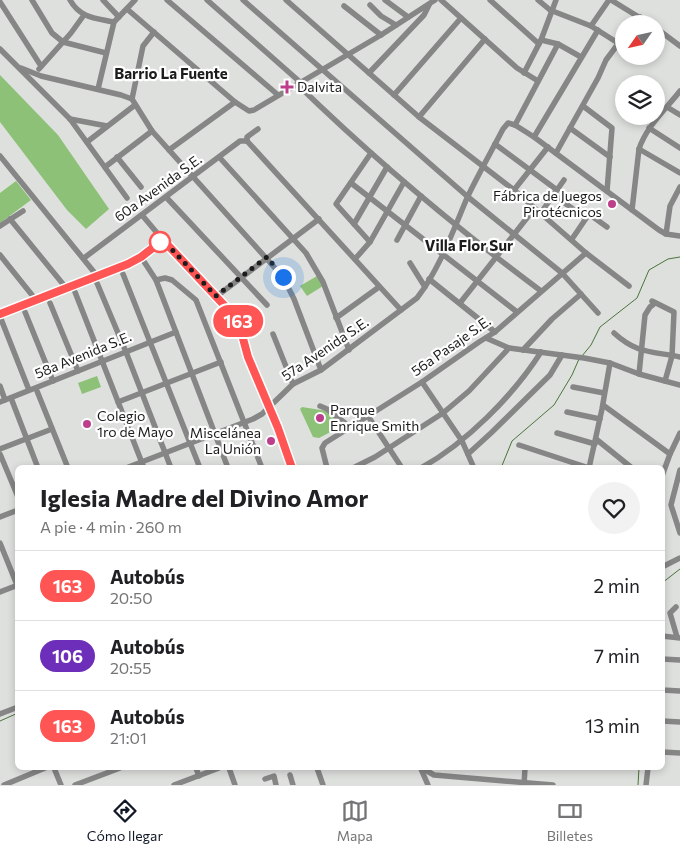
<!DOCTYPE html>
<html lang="es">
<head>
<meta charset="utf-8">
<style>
	body { margin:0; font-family:Commissioner,sans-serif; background:#f2f2f2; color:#202124; height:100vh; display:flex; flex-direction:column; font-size:19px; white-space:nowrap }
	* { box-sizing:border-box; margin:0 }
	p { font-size:16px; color:#757577 }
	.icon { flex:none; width:28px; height:28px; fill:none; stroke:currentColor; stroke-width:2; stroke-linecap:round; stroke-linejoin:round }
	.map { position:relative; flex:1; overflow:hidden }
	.details { position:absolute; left:15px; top:465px; width:650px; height:305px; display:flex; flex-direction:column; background:#fff; border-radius:8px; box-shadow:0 2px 8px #0003 }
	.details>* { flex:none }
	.badge { padding:0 10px; border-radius:16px; font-size:18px; line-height:32px }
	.needle { width:32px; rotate:236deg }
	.tools { position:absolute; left:615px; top:15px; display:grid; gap:10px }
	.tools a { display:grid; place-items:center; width:50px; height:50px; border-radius:50%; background:#fff; box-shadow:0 2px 8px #0003; font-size:25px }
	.you { position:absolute; width:25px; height:25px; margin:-12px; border:4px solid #fff; border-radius:50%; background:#1a73e8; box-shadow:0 0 0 8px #1a73e833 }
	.map>.badge { position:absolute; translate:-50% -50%; box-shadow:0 0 0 2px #fff }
	.round { display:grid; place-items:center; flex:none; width:52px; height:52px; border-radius:26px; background:#f2f2f2 }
	.overview { display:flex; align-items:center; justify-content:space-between; height:85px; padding:0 25px }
	h1 { font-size:24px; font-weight:700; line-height:38px }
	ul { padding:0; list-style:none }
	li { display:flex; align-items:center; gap:15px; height:70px; padding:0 25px; border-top:1px solid #e0e0e0 }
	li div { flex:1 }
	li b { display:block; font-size:19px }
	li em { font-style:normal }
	li .badge { min-width:55px; font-weight:700; text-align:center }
	.menu { display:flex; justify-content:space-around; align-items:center; height:70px; border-top:1px solid #e0e0e0; background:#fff; font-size:14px; color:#757577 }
	.menu a { display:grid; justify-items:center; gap:2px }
	.menu .selected { color:#111827 }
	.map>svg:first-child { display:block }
</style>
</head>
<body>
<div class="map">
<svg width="680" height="785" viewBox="0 0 680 785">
	<rect width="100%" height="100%" fill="#dee0dd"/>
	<g fill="#8dc177">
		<path d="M0,75L58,135L109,209L86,229L67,210L0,122Z"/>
		<path d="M16,181L31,200L0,223V193Z"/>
		<path d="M317,276L323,286L307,296L300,286Z"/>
		<path d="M97,376L101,387L82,394L78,383Z"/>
		<path d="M302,407L327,411L344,425L319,438L313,437L300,409Z"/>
	</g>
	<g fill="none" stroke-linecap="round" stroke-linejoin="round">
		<g stroke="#4c733a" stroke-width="1">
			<path d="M582,356L591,345L600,327L637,298L649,270L668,259L680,257"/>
			<path d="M501,468L512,441L554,405L572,375L579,359"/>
			<path d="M662,583L680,569"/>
			<path d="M0,721L18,713"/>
			<path d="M638,785L639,768"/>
		</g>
		<g stroke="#858685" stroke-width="5.5">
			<path d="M32,0L52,33L63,42L106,53"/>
			<path d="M70,0C80,18 95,18 114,22"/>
			<path d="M103,0L119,17"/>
			<path d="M167,0L278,95"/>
			<path d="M207,0L300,82"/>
			<path d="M243,0L468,197L562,273L598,313"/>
			<path d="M286,0L419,117L514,190L586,253L629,286"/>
			<path d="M385,0L408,17"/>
			<path d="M441,0L517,68L538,81"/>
			<path d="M490,0L539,44"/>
			<path d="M538,0L550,10L591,26L618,43"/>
			<path d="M611,0L650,24"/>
			<path d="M0,2L41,66"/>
			<path d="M370,5L381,16L396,25"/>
			<path d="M344,6L381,35"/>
			<path d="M127,9L235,102L249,111L254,110L381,35L435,0"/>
			<path d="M633,24L640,17"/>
			<path d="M591,26L609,0"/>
			<path d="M656,28L680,46"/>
			<path d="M541,40L558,44L581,57"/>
			<path d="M0,49L70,119L127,198"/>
			<path d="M21,68L41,76L121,95L132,99"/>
			<path d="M39,69L71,33L84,15"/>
			<path d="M369,73L424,15L429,5"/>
			<path d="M524,73L541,40L556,0"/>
			<path d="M297,84C374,159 455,227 541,291"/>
			<path d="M98,89L114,22L135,0"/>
			<path d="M394,95L461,18"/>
			<path d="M132,99L152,131L169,150L283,277L294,299L321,370"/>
			<path d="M132,99L143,46L154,32"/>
			<path d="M583,106L612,128L607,191"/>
			<path d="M667,107L680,115"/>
			<path d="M419,117L485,39"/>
			<path d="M70,119L107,126"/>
			<path d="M515,125L558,44"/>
			<path d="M570,128L610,157"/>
			<path d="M649,128L680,148"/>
			<path d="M534,137L598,30"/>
			<path d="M247,141L401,310"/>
			<path d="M247,141V137L258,129"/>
			<path d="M87,142L135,105"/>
			<path d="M495,144L557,190"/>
			<path d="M639,149L680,173"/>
			<path d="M169,150L235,102"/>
			<path d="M556,153L598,78L606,60L624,36"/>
			<path d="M0,156L98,277"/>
			<path d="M117,157L141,187"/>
			<path d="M220,158L306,253L323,282L349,350"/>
			<path d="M105,167L152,131"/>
			<path d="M351,183L517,312"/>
			<path d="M514,190L548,147"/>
			<path d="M554,195L585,218"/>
			<path d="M166,197L267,305"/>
			<path d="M632,210L639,149C646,127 666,109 680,91"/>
			<path d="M540,214L564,180"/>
			<path d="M142,215L163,240L238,320L248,357L278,428L292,468"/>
			<path d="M10,219L67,289"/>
			<path d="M354,224L387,167"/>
			<path d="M0,226L23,211"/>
			<path d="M666,234L670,206L680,187"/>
			<path d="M572,239L589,214L607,227"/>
			<path d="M397,240L421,196"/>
			<path d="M370,242L336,204L371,153"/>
			<path d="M0,255L36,300"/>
			<path d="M141,257L156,280L228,468"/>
			<path d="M84,258L240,141H247"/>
			<path d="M355,259L370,242L404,182"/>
			<path d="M410,263L425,287"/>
			<path d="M123,274L200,468"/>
			<path d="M429,279L495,332"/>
			<path d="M156,280L165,278L172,280L196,300L262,468"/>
			<path d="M97,283L126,352L171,468"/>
			<path d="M75,292L144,468"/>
			<path d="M217,296L319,219"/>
			<path d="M652,301L674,312L672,356L665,381"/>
			<path d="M50,303L78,371"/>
			<path d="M460,303L534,209"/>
			<path d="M25,312L53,381"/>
			<path d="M0,314L128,264L141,257L163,240"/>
			<path d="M336,318L379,287"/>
			<path d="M1,319L29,390"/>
			<path d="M614,333C637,354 651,351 680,357"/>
			<path d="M273,334L293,384"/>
			<path d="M486,338L509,348L584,358L610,363L639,374L680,385"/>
			<path d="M523,350L552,319L581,294"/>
			<path d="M639,374L645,315L650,307L655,303"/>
			<path d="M422,382L462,441L474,468"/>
			<path d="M0,386L5,400"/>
			<path d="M573,387L604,393"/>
			<path d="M37,391L68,468"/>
			<path d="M11,398L38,468"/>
			<path d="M0,402L176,332"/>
			<path d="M118,402L221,362"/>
			<path d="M603,405L670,454"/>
			<path d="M320,406L327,409L350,427"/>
			<path d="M567,412L600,419"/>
			<path d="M368,416L402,468"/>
			<path d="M557,433L595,444"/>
			<path d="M596,439L632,468"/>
			<path d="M519,445L589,468"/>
			<path d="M0,449L52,429"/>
			<path d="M0,454L18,497"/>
			<path d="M468,454L491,433L550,375L562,355"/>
			<path d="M126,468L253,419L262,414L293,384L321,370L417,298C439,270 453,231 467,198C478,175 491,152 503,129L508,123L515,125L534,137L659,230L666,234L680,236"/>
			<path d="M327,468L322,448L325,443L422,382L479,342L495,332L586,253"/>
			<path d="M353,468L375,457L443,413L469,391L509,348"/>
			<path d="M421,468C466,443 513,396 541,352"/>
			<path d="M589,468L602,409L610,363"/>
			<path d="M680,470L671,505L680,533"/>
			<path d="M662,476L670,454L680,433"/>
			<path d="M0,517L18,510"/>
			<path d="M0,543L17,585"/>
			<path d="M662,567L680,558"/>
			<path d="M0,592L18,585"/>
			<path d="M676,607L670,613L677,637"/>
			<path d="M662,636L680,638"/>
			<path d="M662,659L680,660"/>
			<path d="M662,690L680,691"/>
			<path d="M0,714L18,707"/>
			<path d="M662,721L680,722"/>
			<path d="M662,752L680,753"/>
			<path d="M54,768L61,785"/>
			<path d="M196,768L199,776"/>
			<path d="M229,768L235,785"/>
			<path d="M317,768L323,785"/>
			<path d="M422,768L434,775L553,785"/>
			<path d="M421,769L428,785"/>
			<path d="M290,775L293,785"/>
			<path d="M265,779L274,776L276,785"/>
			<path d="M4,785L45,768"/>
			<path d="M75,785L120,768"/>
			<path d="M174,785L219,768"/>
			<path d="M524,785L525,768"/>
			<path d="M646,785L648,768"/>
		</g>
	</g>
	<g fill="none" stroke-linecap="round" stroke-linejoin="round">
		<g stroke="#fff" stroke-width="11">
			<path id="line" d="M0,314L128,264L141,257L163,240L238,320L248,357L278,428L292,468"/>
		</g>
		<use href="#line" stroke="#f55" stroke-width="8"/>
		<path stroke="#1b1c1b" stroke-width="5" stroke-dasharray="0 9" d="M160,242L163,240L216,296L267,257L283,277"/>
	</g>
	<g fill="#bd3f8c" stroke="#fff" stroke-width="2">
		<path d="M284.5 79.5h5v5h5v5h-5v5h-5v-5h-5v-5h5z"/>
		<circle cx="612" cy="204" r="5"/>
		<circle cx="320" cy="418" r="5"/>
		<circle cx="87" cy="424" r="5"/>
		<circle cx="271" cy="441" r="5"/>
	</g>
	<circle fill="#fff" stroke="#f55" stroke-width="2.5" cx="160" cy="242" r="10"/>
	<g text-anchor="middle" stroke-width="4.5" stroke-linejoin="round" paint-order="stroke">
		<g font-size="14" fill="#1b1c1b" stroke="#fff" text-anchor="start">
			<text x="297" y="92">Dalvita</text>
			<text x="602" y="201" text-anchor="end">Fábrica de Juegos<tspan x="602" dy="16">Pirotécnicos</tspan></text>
			<text x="330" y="415">Parque<tspan x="330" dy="16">Enrique Smith</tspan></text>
			<text x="97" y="421">Colegio<tspan x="97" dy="16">1ro de Mayo</tspan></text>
			<text x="261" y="438" text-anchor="end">Miscelánea<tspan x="261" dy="16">La Unión</tspan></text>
		</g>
		<g font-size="14" fill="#1b1c1b" stroke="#fff">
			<text transform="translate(158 188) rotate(-36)" y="5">60a Avenida S.E.</text>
			<text transform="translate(451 346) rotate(-35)" y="5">56a Pasaje S.E.</text>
			<text transform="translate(325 349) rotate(-34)" y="5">57a Avenida S.E.</text>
			<text transform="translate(83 355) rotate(-22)" y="5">58a Avenida S.E.</text>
		</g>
		<g font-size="15" font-weight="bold" fill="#1b1c1b" stroke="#fff">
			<text x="171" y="79">Barrio La Fuente</text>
			<text x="469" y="251">Villa Flor Sur</text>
		</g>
	</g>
</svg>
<div class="tools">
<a><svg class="needle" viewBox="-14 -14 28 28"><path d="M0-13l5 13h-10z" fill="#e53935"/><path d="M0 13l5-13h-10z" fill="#757577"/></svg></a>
<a><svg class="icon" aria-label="layers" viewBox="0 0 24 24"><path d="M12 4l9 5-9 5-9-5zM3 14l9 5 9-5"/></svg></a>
</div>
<div class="you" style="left:283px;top:277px"></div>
<b class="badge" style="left:238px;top:321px;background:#f55;color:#fff">163</b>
<section class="details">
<div class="overview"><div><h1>Iglesia Madre del Divino Amor</h1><p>A pie · 4 min · 260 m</p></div><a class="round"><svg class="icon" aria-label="heart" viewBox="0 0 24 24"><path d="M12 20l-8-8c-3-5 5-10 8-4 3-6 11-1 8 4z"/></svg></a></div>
<ul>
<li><span class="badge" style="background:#f55;color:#fff">163</span><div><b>Autobús</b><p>20:50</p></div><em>2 min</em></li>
<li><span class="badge" style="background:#6d2fba;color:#fff">106</span><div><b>Autobús</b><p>20:55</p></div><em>7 min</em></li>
<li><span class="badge" style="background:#f55;color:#fff">163</span><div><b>Autobús</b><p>21:01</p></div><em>13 min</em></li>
</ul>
</section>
</div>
<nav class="menu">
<a class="selected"><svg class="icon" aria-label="directions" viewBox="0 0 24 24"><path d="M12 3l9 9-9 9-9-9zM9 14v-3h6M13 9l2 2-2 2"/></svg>Cómo llegar</a>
<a><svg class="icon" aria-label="map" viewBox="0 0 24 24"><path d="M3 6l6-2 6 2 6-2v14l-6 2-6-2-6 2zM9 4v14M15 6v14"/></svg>Mapa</a>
<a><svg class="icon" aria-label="tickets" viewBox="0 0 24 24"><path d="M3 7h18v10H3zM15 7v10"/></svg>Billetes</a>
</nav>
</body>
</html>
